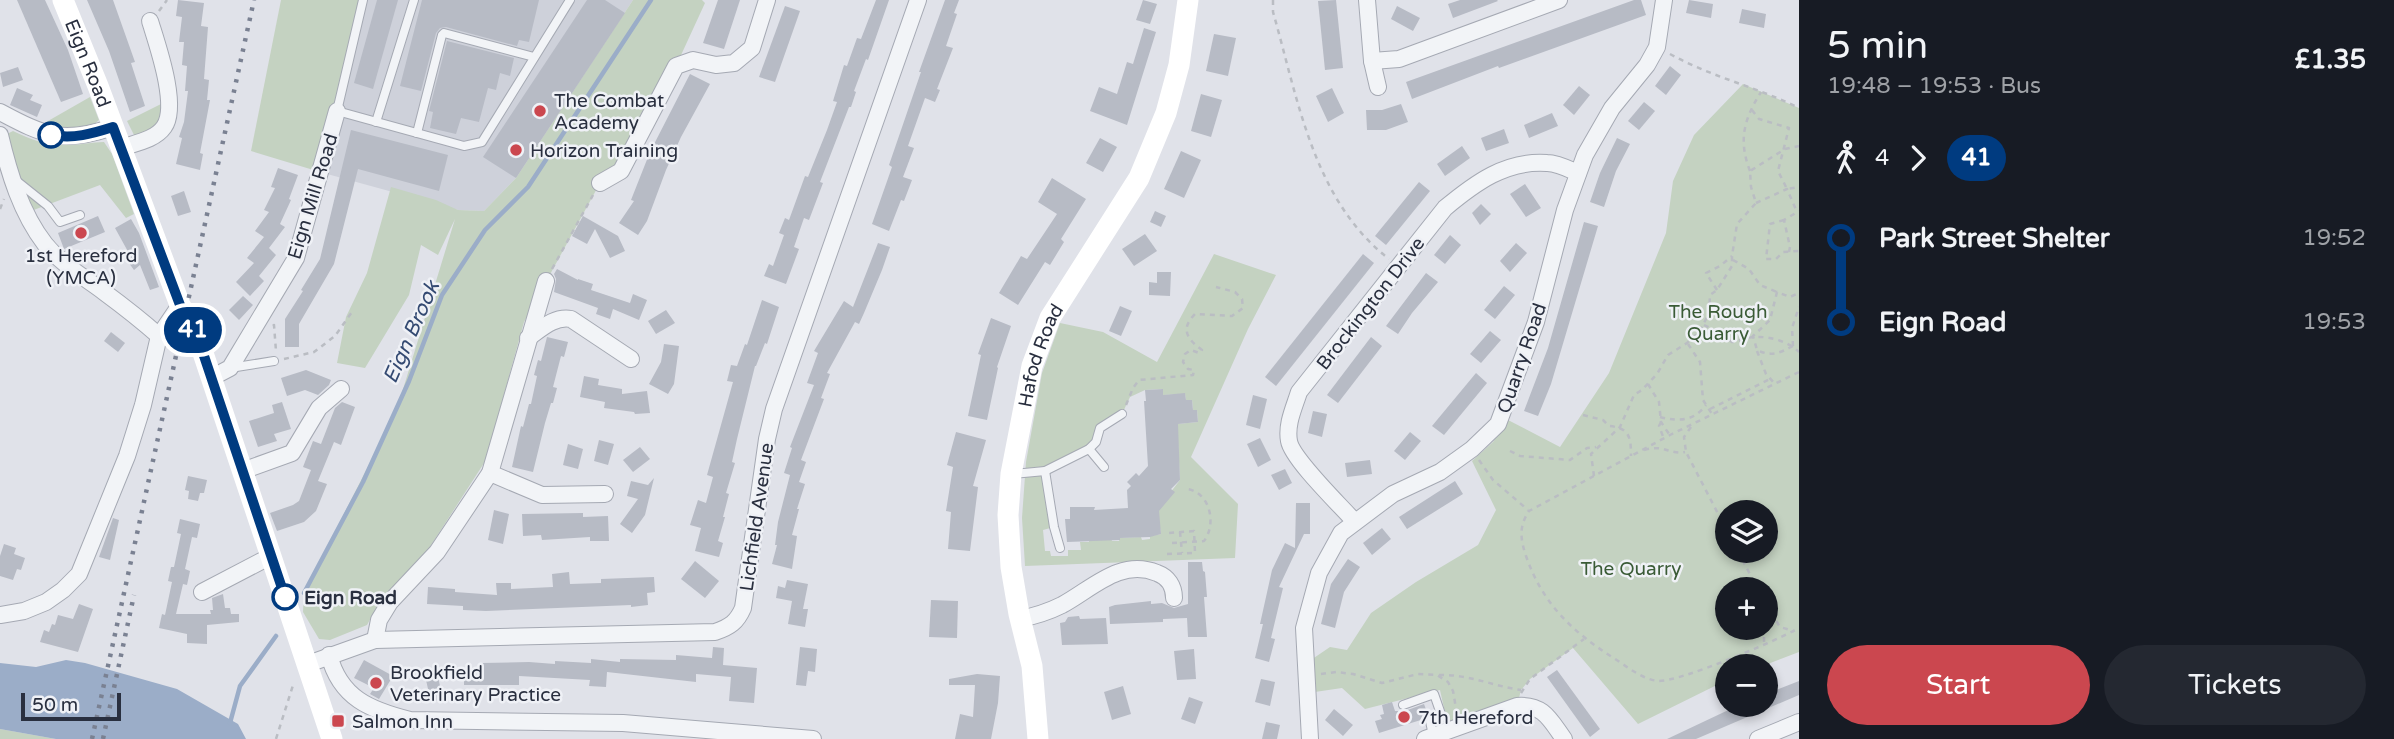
<!DOCTYPE html>
<html lang="en">
<head>
<meta charset="utf-8">
<style>
	body { margin:0; font-family:"Varela Round",sans-serif; background:#242831; color:#f1f3f6; height:100vh; display:flex; flex-direction:column; font-size:26px; white-space:nowrap }
	* { box-sizing:border-box; margin:0 }
	p { font-size:23px; color:#9ea1a6 }
	.icon { flex:none; width:38px; height:38px; fill:none; stroke:currentColor; stroke-width:2; stroke-linecap:round; stroke-linejoin:round }
	.map { position:relative; flex:1; overflow:hidden }
	.side { display:flex; flex-direction:column; background:#171b24; width:595px }
	.side>* { flex:none }
	.badge { padding:0 14px; border-radius:23px; font-size:24px; line-height:46px }
	.controls { position:absolute; left:1715px; top:500px; display:grid; gap:14px }
	.controls a { display:grid; place-items:center; width:63px; height:63px; border-radius:50%; background:#171b24; box-shadow:0 4px 10px #0003; font-size:35px }
	.scale { position:absolute; left:21px; bottom:18px; width:100px; box-sizing:border-box; padding-left:7px; border:4px solid #292f3f; border-top:0; font-size:19px; line-height:24px; white-space:nowrap; color:#292f3f; -webkit-text-stroke:5px #eff1f6; paint-order:stroke }
	.map>.badge { position:absolute; translate:-50% -50%; box-shadow:0 0 0 4px #fff }
	.legs { display:flex; align-items:center; gap:10px; height:77px; padding:0 28px; font-size:23px }
	.legs p { margin-inline-start:auto }
	.head { display:flex; align-items:center; justify-content:space-between; height:119px; padding:0 28px }
	h1 { font-size:38px; font-weight:600; line-height:52px }
	.action { display:flex; gap:14px; margin-top:auto; padding:14px 28px }
	.action a { flex:1; height:80px; border-radius:42px; background:#cb474f; color:#fff; font-size:28px; font-weight:600; line-height:80px; text-align:center }
	.action a+a { background:#242831; color:#f1f3f6 }
	ul { padding:0 28px; list-style:none }
	li { display:flex; align-items:center; gap:24px; height:84px; font-size:26px }
	li i { display:grid; place-items:center; width:10px; height:100%; margin:0 9px; background:currentColor }
	li i::after { content:''; width:18px; height:18px; margin:-9px; border:5px solid; border-radius:50%; background:#171b24 }
	li p { margin-inline-start:auto }
	li:first-child i { background:linear-gradient(#0000 50%,currentColor 0) }
	li:last-child i { background:linear-gradient(currentColor 50%,#0000 0) }
	main { display:flex; flex:1; min-height:0 }
	.map>svg:first-child { display:block }
</style>
</head>
<body>
<main>
<div class="map">
<svg width="1799" height="739" viewBox="0 0 1799 739">
	<rect width="100%" height="100%" fill="#e0e2e9"/>
	<path fill="#ced1da" d="M368,0H633L516,178L484,211L458,210L320,172Z"/>
	<g fill="#c4d2c1" fill-rule="evenodd">
		<path d="M281,0H363L320,172L251,151Z"/>
		<path d="M633,0H702L705,3L676,66L621,171L600,183L524,322L486,460L426,553L378,605L367,625L330,640L319,639L303,612L304,593L397,409L455,219L438,255L421,245L409,295L365,368L337,363L346,317L367,273L391,187L436,200L458,210L484,211L516,178Z"/>
		<path d="M1743,84L1799,108V652L1760,667H1727V680L1638,724L1573,648L1530,679L1521,690L1517,706L1448,726L1440,690L1365,709L1342,688L1308,693L1305,664L1330,647L1347,650L1371,613L1416,582L1478,545L1496,510L1472,461L1493,442L1508,420L1560,447L1609,373L1666,233L1673,181L1694,135ZM1727,513H1766V551H1727ZM1727,590H1766V628H1727Z"/>
		<path d="M90,97L99,120C84,134 59,129 41,125Z"/>
		<path d="M165,102L157,129L141,137L134,135L127,121Z"/>
		<path d="M13,131C32,140 48,146 69,145C81,145 92,142 104,142L112,154L134,214L126,218L100,185L31,211L5,135Z"/>
		<path d="M1214,254L1276,275L1248,329L1191,457L1238,504L1235,558L1025,566L1022,518L1026,462L1042,373L1060,323L1103,332L1157,362ZM1162,389L1163,395L1185,394L1186,400H1192L1193,410H1197L1198,422L1177,424L1180,480L1157,510L1161,534L1150,536V539L1142,540L1141,537L1120,538L1119,541H1112L1111,538L1089,540V542H1080L1081,550H1068V556H1051L1050,551H1045L1043,530L1054,527L1045,471L1096,442L1100,428L1122,414L1130,397L1145,390Z"/>
		<path d="M0,729L56,739H0Z"/>
	</g>
	<path fill="#9badc8" d="M66,660L85,663L177,689L238,724L246,739H56L0,729V663L36,667Z"/>
	<g fill="none" stroke-linecap="round" stroke-linejoin="round">
		<g stroke="#9badc8" stroke-width="4.5">
			<path d="M304,593L363,482L409,381L442,295L485,230L528,187L651,0"/>
			<path d="M230,723L240,686L276,636"/>
		</g>
	</g>
	<g fill="#b7bbc5">
		<path d="M17,0H45L68,50L83,94L61,102Z"/>
		<path d="M87,0H113L135,62L131,63L145,106L130,112L109,51Z"/>
		<path d="M178,0L204,3L201,26L208,27L204,79L209,80L207,100H210L200,153L203,154L200,170L176,164L182,138L179,137L184,122L188,91H185L187,66L182,65L184,42H179L182,17L176,16Z"/>
		<path d="M377,0H398L373,89L354,83Z"/>
		<path d="M422,0H539L529,42L519,40L517,46L446,27L440,28L436,33L421,91L400,86Z"/>
		<path d="M587,0H605L625,13L516,178L483,157Z"/>
		<path d="M718,0H740L724,49L703,43Z"/>
		<path d="M876,0H889L868,60L866,59L854,91L856,92L851,107H849L820,182L823,183L809,220L804,218L794,247L799,249L786,284L764,276L769,264L773,266L784,235L779,233L785,218L789,220L805,176L808,177L827,130L837,102L833,101L844,65L847,66L857,38L861,39Z"/>
		<path d="M945,0H959L954,13L957,14L946,46L953,48L937,89L940,90L935,102L925,98L908,146L914,148L903,177L912,180L904,201L901,200L889,231L872,224L892,167L889,165L921,72H919Z"/>
		<path d="M1143,0L1157,4L1150,24L1136,20Z"/>
		<path d="M1336,0L1343,68L1325,70L1318,1Z"/>
		<path d="M1460,0H1497L1498,1L1453,18L1448,4Z"/>
		<path d="M1634,0H1641L1646,15L1499,68L1498,66L1412,99L1406,82Z"/>
		<path d="M1689,0L1713,4L1711,18L1686,13Z"/>
		<path d="M785,6L800,11L775,82L759,77Z"/>
		<path d="M1397,6L1420,18L1413,31L1391,19Z"/>
		<path d="M1742,9L1766,14L1764,28L1739,23Z"/>
		<path d="M1144,28L1156,32L1127,125L1090,111L1099,87L1117,94L1127,62L1133,64Z"/>
		<path d="M1214,34L1236,38L1228,76L1206,71Z"/>
		<path d="M447,41L514,58L510,76L500,73L496,90L488,88L479,122L461,118L456,134L430,128L433,112L429,111Z"/>
		<path d="M1670,66L1681,75L1666,95L1655,86Z"/>
		<path d="M18,67L23,80L3,87L0,73Z"/>
		<path d="M690,74L710,84L681,137L666,170L647,221L638,235L619,223L634,201L631,200L650,152Z"/>
		<path d="M1579,86L1590,95L1574,115L1563,105Z"/>
		<path d="M17,88L33,95L30,100L42,105L37,117L10,105Z"/>
		<path d="M1332,88L1344,113L1328,122L1316,96Z"/>
		<path d="M1201,94L1222,100L1211,137L1191,131Z"/>
		<path d="M1644,102L1655,111L1639,130L1628,121Z"/>
		<path d="M1401,104L1408,122L1386,130H1367L1366,110H1382Z"/>
		<path d="M1552,113L1558,126L1529,138L1524,125Z"/>
		<path d="M1504,129L1509,143L1486,151L1481,138Z"/>
		<path d="M351,130L448,155L439,191L358,169L334,264L299,324V347H285V319L303,291L301,290L320,259Z"/>
		<path d="M1100,138L1117,147L1103,172L1086,163Z"/>
		<path d="M1617,138L1630,144L1616,171L1604,207L1590,202L1600,173Z"/>
		<path d="M1462,146L1470,158L1445,176L1437,164Z"/>
		<path d="M1181,151L1201,160L1184,198L1164,189Z"/>
		<path d="M278,168L298,175L289,199L291,200L280,224L285,227L269,248L276,255L259,276L264,281L250,296L236,282L254,263L247,258L264,237L255,231L269,212L264,210L275,188L271,187Z"/>
		<path d="M1052,178L1086,199L1061,239L1064,242L1050,265L1045,262L1018,305L999,293L1021,256L1027,259L1057,214L1038,202Z"/>
		<path d="M1419,182L1430,191L1386,245L1375,236Z"/>
		<path d="M1525,184L1541,208L1526,217L1510,194Z"/>
		<path d="M184,191L191,212L178,216L171,196Z"/>
		<path d="M1481,204L1491,214L1480,225L1472,213Z"/>
		<path d="M1155,211L1166,216L1161,227L1150,222Z"/>
		<path d="M98,216L105,232L64,249L58,233Z"/>
		<path d="M583,216L618,236L625,251L610,258L595,229L587,244L572,236Z"/>
		<path d="M131,219L139,233L159,287L150,290L140,265L134,270L126,259L131,257L115,228Z"/>
		<path d="M1584,222L1598,226L1551,384L1538,416L1524,411L1548,348Z"/>
		<path d="M1145,234L1157,251L1134,266L1122,249Z"/>
		<path d="M1450,235L1461,245L1445,264L1434,255Z"/>
		<path d="M878,243L890,247L882,270L864,313L859,324L855,322L827,373L830,374L821,398L824,399L801,460L806,462L799,482L805,484L797,509H799L792,535L797,536L792,569L772,564L777,545H775L778,522L790,475L784,473L792,448L790,447L814,385L807,383L818,353L814,351L844,301L853,307Z"/>
		<path d="M1516,243L1527,253L1510,272L1500,261Z"/>
		<path d="M1363,254L1374,263L1276,386L1265,377Z"/>
		<path d="M557,269L578,280V279L593,284L591,290L630,303L633,294L647,300L639,320L613,309L610,319L596,314L598,308L554,292L556,279L554,274Z"/>
		<path d="M1157,272H1171L1170,296L1149,295V282L1157,283Z"/>
		<path d="M1426,273L1438,282L1412,313L1398,334L1386,326Z"/>
		<path d="M1504,286L1515,295L1495,319L1484,310Z"/>
		<path d="M243,296L253,305L239,320L229,310Z"/>
		<path d="M762,300L779,307L767,344L765,343L756,366H755L737,439L732,462L735,463L726,493L729,494L723,517H725L718,541L723,543L719,557L695,551L701,528L690,525L698,500L706,503L713,477L707,475L733,382L727,381L731,365L737,366L745,344L747,345Z"/>
		<path d="M1120,306L1132,311L1121,336L1109,331Z"/>
		<path d="M666,310L675,323L656,334L648,321Z"/>
		<path d="M991,318L1011,326L997,367L998,368L987,420L968,416L981,355L978,354Z"/>
		<path d="M1490,331L1501,340L1481,363L1470,354Z"/>
		<path d="M111,332L125,343L118,352L104,341Z"/>
		<path d="M547,337L568,342L564,357L561,356L553,387L557,388L553,403H551L545,423L533,472L512,467L521,426L523,427L529,404H531L537,376L534,375L538,360L541,361Z"/>
		<path d="M1371,337L1382,346L1338,403L1327,395Z"/>
		<path d="M664,344L679,346L674,384L668,394L649,384L661,362Z"/>
		<path d="M306,370L331,380L329,385L318,395L305,390L287,396L281,378Z"/>
		<path d="M1476,373L1487,383L1444,435L1432,426Z"/>
		<path d="M584,376L599,379L598,385L622,389V394L647,391L650,413L635,414L634,412L604,408L605,402L580,397Z"/>
		<path d="M1163,389V395L1185,393L1186,400H1192L1193,410H1197L1198,422L1178,424L1180,480L1171,489L1175,492L1159,511L1161,534L1150,537L1120,538V540L1067,542L1065,519H1070V507H1095L1094,510L1128,508L1127,490L1131,486L1127,482L1136,473L1139,476L1148,466L1144,401H1146L1145,390Z"/>
		<path d="M1253,395L1267,399L1260,429L1246,425Z"/>
		<path d="M282,402L291,429L274,434L277,441L258,447L249,421L274,413L272,405Z"/>
		<path d="M342,402L355,407L341,445L334,442L318,481L327,484L316,511L304,522L277,531L270,513L293,505L299,501L311,470L303,467L313,441L321,444L335,408Z"/>
		<path d="M1313,411L1327,414L1322,437L1308,433Z"/>
		<path d="M956,432L986,440L973,486L978,487L970,551L948,549L951,512L946,511L953,467L947,465Z"/>
		<path d="M1410,432L1421,441L1405,460L1394,451Z"/>
		<path d="M1260,438L1271,460L1258,467L1247,444Z"/>
		<path d="M599,440L614,444L608,465L594,461Z"/>
		<path d="M568,444L583,449L578,469L563,465Z"/>
		<path d="M640,447L650,459L633,472L623,460Z"/>
		<path d="M1370,460L1372,474L1347,477L1345,463Z"/>
		<path d="M1285,469L1292,483L1279,490L1271,475Z"/>
		<path d="M188,476L207,480L204,493H200L198,501L188,499L189,491L185,490Z"/>
		<path d="M654,478L645,515L632,533L620,524L638,499L627,496L631,481L648,485Z"/>
		<path d="M1455,481L1463,494L1407,529L1399,517Z"/>
		<path d="M1296,503H1310V534H1304L1279,587L1283,588L1271,638L1275,639L1269,662L1255,658L1263,624H1260L1272,570L1285,543L1295,548Z"/>
		<path d="M494,510L509,514L503,544L488,540Z"/>
		<path d="M583,513V517L608,516L609,541H590V537L542,540L541,535L523,536L522,514Z"/>
		<path d="M113,518L119,520L110,560L99,557Z"/>
		<path d="M180,519L200,524L197,538L192,537L185,569L190,571L187,585L183,584L176,614H211L210,610H213L212,598L223,594L225,608H230L231,614H239V622L207,625V644L187,643V634L159,628L162,614L165,615L172,582L168,581L171,567H174L181,534L177,533Z"/>
		<path d="M1382,528L1391,539L1372,555L1363,543Z"/>
		<path d="M4,544L16,548L14,554L25,558L21,570L17,569L13,580L0,576V556Z"/>
		<path d="M1348,559L1360,567L1344,592L1335,628L1321,624L1331,584Z"/>
		<path d="M695,561L719,581L705,598L681,579Z"/>
		<path d="M1188,562H1202L1203,571L1205,572L1207,597H1204L1207,637H1188L1187,618L1163,619V622L1110,624L1109,607L1115,605L1151,601V604L1162,603L1174,608L1188,604Z"/>
		<path d="M569,572L570,584L601,583V579L654,577L655,592L647,593L648,605L631,607V605L486,611L463,610V606L427,604L428,587L455,589V592L497,595L496,583H511V589L553,587L552,574Z"/>
		<path d="M787,580L808,584L803,609H808L805,627L788,624L792,601L776,598L778,586L785,588Z"/>
		<path d="M931,600L958,601L957,638L929,637Z"/>
		<path d="M79,604L93,609L78,652L40,642L44,630L49,632L52,624L55,625L58,615L73,619Z"/>
		<path d="M1079,616L1080,619L1106,618L1108,644L1062,645L1060,623L1065,622L1068,617Z"/>
		<path d="M713,647L724,648L723,665L757,668L754,703L729,701L731,677L696,674V682L607,672L606,687L589,686L590,680L519,676V685H464V676H482V663L529,662L555,664V661L591,663V659L620,662V659L676,660V655L712,658Z"/>
		<path d="M800,647L817,649L815,672L808,671L806,686L796,685Z"/>
		<path d="M1194,649L1196,679L1177,680L1174,651Z"/>
		<path d="M364,660L393,676L379,699L370,694L374,688L354,678Z"/>
		<path d="M1557,670L1600,729L1590,737L1547,677Z"/>
		<path d="M977,674L1000,676L998,703L991,739H955L960,714L973,717L975,685H949V679Z"/>
		<path d="M438,677L443,699L431,702L426,680Z"/>
		<path d="M1261,679L1275,682L1270,706L1255,702Z"/>
		<path d="M1799,681V695L1696,739H1667L1739,705H1766V694Z"/>
		<path d="M1123,686L1131,714L1112,720L1104,692Z"/>
		<path d="M1189,697L1203,702L1195,724L1181,719Z"/>
		<path d="M1392,702L1395,711H1405L1424,704L1428,715L1424,719L1379,733L1375,721L1382,719L1380,715L1384,714L1382,705Z"/>
		<path d="M1334,709L1353,725L1343,736L1325,720Z"/>
		<path d="M1266,722L1280,725L1277,739H1262Z"/>
	</g>
	<g fill="none" stroke-linecap="round" stroke-linejoin="round">
		<g stroke="#a5a9b3" stroke-width="10">
			<g id="lane">
				<path d="M363,0L337,111L464,146L482,142L570,0"/>
				<path d="M376,122L414,0"/>
				<path d="M417,133L442,35L444,33L534,57"/>
				<path d="M13,178L48,206L60,222L80,215"/>
				<path d="M230,368L274,361"/>
				<path d="M1089,449L1104,467"/>
				<path d="M1045,471L1054,527L1060,548"/>
				<path d="M1014,474L1045,471L1089,449L1096,442L1100,428L1122,414"/>
				<path d="M1403,705L1434,694L1442,717L1430,721L1433,736"/>
			</g>
		</g>
		<g stroke="#a5a9b3" stroke-width="18">
			<g id="street">
				<path d="M1367,0L1372,61L1378,87"/>
				<path d="M1372,61L1399,59L1559,0"/>
				<path d="M0,112C45,136 63,144 113,127"/>
				<path d="M0,135C9,173 21,213 45,244C61,264 84,277 104,292C123,306 141,320 159,336"/>
				<path d="M121,148C135,143 155,140 164,127C179,106 157,44 150,21"/>
				<path d="M600,183L621,171L676,66L693,60L716,65L734,63L752,48L767,0"/>
				<path d="M528,338C541,329 554,316 571,319L631,359"/>
				<path d="M211,378L230,368L296,258L337,111"/>
				<path d="M242,471L292,453L319,408L341,389"/>
				<path d="M490,473L542,495L605,494"/>
				<path d="M1355,522C1341,506 1292,459 1289,441C1286,424 1294,408 1299,392L1445,208C1475,183 1506,160 1547,163C1557,163 1569,169 1578,173"/>
				<path d="M202,592L271,556"/>
				<path d="M0,615L24,611L46,602L63,590L79,574L127,456L143,405L159,336L180,305"/>
				<path d="M1020,619C1035,616 1048,612 1062,605C1092,589 1120,558 1157,573C1168,577 1174,586 1174,598"/>
				<path d="M375,640L379,620L390,602L437,552L490,473L546,281"/>
				<path d="M329,655C340,698 370,710 410,720L623,723L813,739"/>
				<path d="M308,664L375,640L715,632C730,627 737,622 743,608L767,439L774,409L918,0"/>
				<path d="M1310,739L1304,628L1319,573L1341,533L1393,494L1440,472L1472,449L1498,424L1536,322L1565,210L1585,155L1612,108L1647,65L1657,47L1664,0"/>
				<path d="M1425,739L1517,706C1544,704 1550,720 1564,739"/>
				<path d="M1758,739L1799,722"/>
			</g>
		</g>
		<g stroke="#babdc3" stroke-width="2.5" stroke-dasharray="5 5" stroke-linecap="butt">
			<path d="M1273,0V12C1298,99 1313,200 1389,259"/>
			<path d="M159,11L167,0"/>
			<path d="M1670,54C1711,77 1757,87 1799,108"/>
			<path d="M1752,110L1759,119L1789,128L1778,171L1787,189L1799,187"/>
			<path d="M1750,171C1738,140 1744,119 1761,92"/>
			<path d="M1756,203L1787,189L1797,212"/>
			<path d="M0,209L4,199"/>
			<path d="M1784,220L1770,224L1766,259H1776L1783,252L1799,251"/>
			<path d="M1789,252L1790,247L1784,220L1799,211"/>
			<path d="M1733,260L1749,269L1760,285L1777,292"/>
			<path d="M552,269L593,195"/>
			<path d="M1717,290L1706,273L1720,266L1732,256"/>
			<path d="M1704,325L1722,334L1732,342C1740,341 1748,337 1755,337C1770,336 1789,342 1799,352"/>
			<path d="M273,326L274,325L276,351"/>
			<path d="M1688,344L1700,362L1703,400L1712,414"/>
			<path d="M1793,346C1780,353 1771,357 1757,350L1753,336L1770,320L1777,292L1790,297L1799,293"/>
			<path d="M1793,346L1792,328L1799,307"/>
			<path d="M1757,351L1766,374L1775,384"/>
			<path d="M284,359L314,352L335,336L352,312"/>
			<path d="M1799,372L1670,435L1529,511C1519,526 1520,538 1526,556C1543,605 1573,632 1615,659C1629,668 1642,679 1658,681C1680,682 1778,640 1799,628"/>
			<path d="M1648,384L1659,402L1661,422L1669,434"/>
			<path d="M1126,405L1133,388L1139,380L1193,375L1194,370L1188,369L1183,362L1185,354L1191,350L1199,353L1202,350C1187,339 1180,329 1195,314L1232,316L1243,308L1242,299L1235,292L1216,287"/>
			<path d="M1710,409L1770,379"/>
			<path d="M1583,415L1603,420L1609,426C1629,428 1631,436 1631,456"/>
			<path d="M1660,417C1679,422 1694,421 1706,405"/>
			<path d="M1661,422L1659,426L1664,439"/>
			<path d="M1691,427L1684,437L1686,452L1727,531"/>
			<path d="M1644,450C1665,444 1669,455 1685,452"/>
			<path d="M1510,451L1520,456L1570,460L1587,448L1596,447"/>
			<path d="M1479,460L1493,480L1528,510"/>
			<path d="M1594,476L1591,454L1620,427L1634,395L1642,390L1657,374L1668,355L1687,343L1700,331L1709,313L1710,295L1717,290L1732,266V256L1737,224L1756,203L1751,187L1750,171L1785,149L1799,146"/>
			<path d="M1180,532L1182,553"/>
			<path d="M1172,543L1204,541C1217,524 1210,492 1187,489"/>
			<path d="M1738,551L1758,590"/>
			<path d="M1167,554L1195,553L1194,531L1169,533"/>
			<path d="M1766,604L1780,627L1794,631"/>
			<path d="M1766,626L1774,620"/>
			<path d="M1764,642V628"/>
			<path d="M1321,674L1336,672L1353,674L1382,683L1418,674L1437,675L1448,682L1453,691L1457,714"/>
			<path d="M1439,675C1468,674 1493,686 1521,690"/>
			<path d="M1521,693L1530,679L1584,639"/>
			<path d="M276,739L294,682"/>
		</g>
		<use href="#lane" stroke="#f2f4f7" stroke-width="8"/>
		<use href="#street" stroke="#f2f4f7" stroke-width="16"/>
		<g stroke="#fff" stroke-width="21">
			<path id="s1" d="M63,0L98,86L180,305L199,341L332,739"/>
			<path id="s2" d="M1038,739L1032,666L1019,614L1011,567L1008,515L1011,474L1032,366L1050,318L1139,178L1166,113L1179,65L1188,0"/>
		</g>
		<g stroke="#7a8192" stroke-width="4.5" stroke-dasharray="3.5 7" stroke-linecap="butt">
			<path d="M92,739L254,0"/>
			<path d="M103,739L134,595"/>
		</g>
	</g>
	<g fill="none" stroke-linecap="round" stroke-linejoin="round">
		<g stroke="#fff" stroke-width="16">
			<path id="line-1" d="M51,135C74,139 91,134 113,127L180,305L199,341L285,597"/>
		</g>
		<use href="#line-1" stroke="#003b80" stroke-width="10"/>
	</g>
	<g fill="#cb474f" stroke="#eff1f6" stroke-width="2.5">
		<circle cx="540" cy="111" r="7"/>
		<circle cx="516" cy="150" r="7"/>
		<circle cx="81" cy="233" r="7"/>
		<circle cx="376" cy="683" r="7"/>
		<circle cx="1404" cy="717" r="7"/>
		<rect x="331" y="714" width="14" height="14" rx="3.5"/>
	</g>
	<g fill="#fff" stroke="#003b80" stroke-width="3.5">
		<circle cx="51" cy="135" r="12"/>
		<circle cx="285" cy="597" r="12"/>
	</g>
	<g text-anchor="middle" stroke-width="5" stroke-linejoin="round" paint-order="stroke">
		<g font-size="19" fill="#292f3f" stroke="#eff1f6">
			<text dy="7" stroke="none"><textPath href="#s1" startOffset="68">Eign Road</textPath></text>
			<text transform="translate(312 196) rotate(-73)" y="7">Eign Mill Road</text>
			<text transform="translate(1370 303) rotate(-52)" y="7">Brockington Drive</text>
			<text dy="7" stroke="none"><textPath href="#s2" startOffset="390">Hafod Road</textPath></text>
			<text transform="translate(1521 358) rotate(-71)" y="7">Quarry Road</text>
			<text transform="translate(756 517) rotate(-82)" y="7">Lichfield Avenue</text>
		</g>
		<g font-size="19" fill="#292f3f" stroke="#eff1f6" text-anchor="start">
			<text x="554" y="107">The Combat<tspan x="554" dy="22">Academy</tspan></text>
			<text x="530" y="157">Horizon Training</text>
			<text x="81" y="262" text-anchor="middle">1st Hereford<tspan x="81" dy="22">(YMCA)</tspan></text>
			<text x="390" y="679">Brookfield<tspan x="390" dy="22">Veterinary Practice</tspan></text>
			<text x="1418" y="724">7th Hereford</text>
			<text x="352" y="728">Salmon Inn</text>
		</g>
		<g font-size="19" fill="#3a5b36" stroke="#eff1f6">
			<text x="1718" y="318">The Rough<tspan x="1718" dy="22">Quarry</tspan></text>
			<text x="1631" y="575">The Quarry</text>
		</g>
		<g font-size="19" font-weight="bold" fill="#292f3f" stroke="#eff1f6" text-anchor="start">
			<text x="304" y="604">Eign Road</text>
		</g>
		<g font-size="21" font-style="italic" fill="#344a72" stroke="#eff1f6">
			<text transform="translate(411 332) rotate(-66)" y="7">Eign Brook</text>
		</g>
	</g>
</svg>
<div class="controls">
<a><svg class="icon" aria-label="layers" viewBox="0 0 24 24"><path d="M12 4l9 5-9 5-9-5zM3 14l9 5 9-5"/></svg></a>
<a>+</a>
<a>−</a>
</div>
<div class="scale">50 m</div>
<b class="badge" style="left:193px;top:330px;background:#003b80;color:#fff">41</b>
</div>
<section class="side">
<div class="head"><div><h1>5 min</h1><p>19:48 – 19:53 · Bus</p></div><b>£1.35</b></div>
<div class="legs"><svg class="icon" aria-label="walk" viewBox="0 0 24 24"><circle cx="13" cy="4" r="2"/><path d="M13 8l-2 6 4 7M11 14l-3 7M7 12l3-4h3l4 4"/></svg>4<svg class="icon" aria-label="forward" viewBox="0 0 24 24"><path d="M9 5l7 7-7 7"/></svg><b class="badge" style="background:#003b80;color:#fff">41</b></div>
<ul>
<li><i style="color:#003b80"></i><b>Park Street Shelter</b><p>19:52</p></li>
<li><i style="color:#003b80"></i><b>Eign Road</b><p>19:53</p></li>
</ul>
<div class="action"><a>Start</a><a>Tickets</a></div>
</section>
</main>
</body>
</html>
